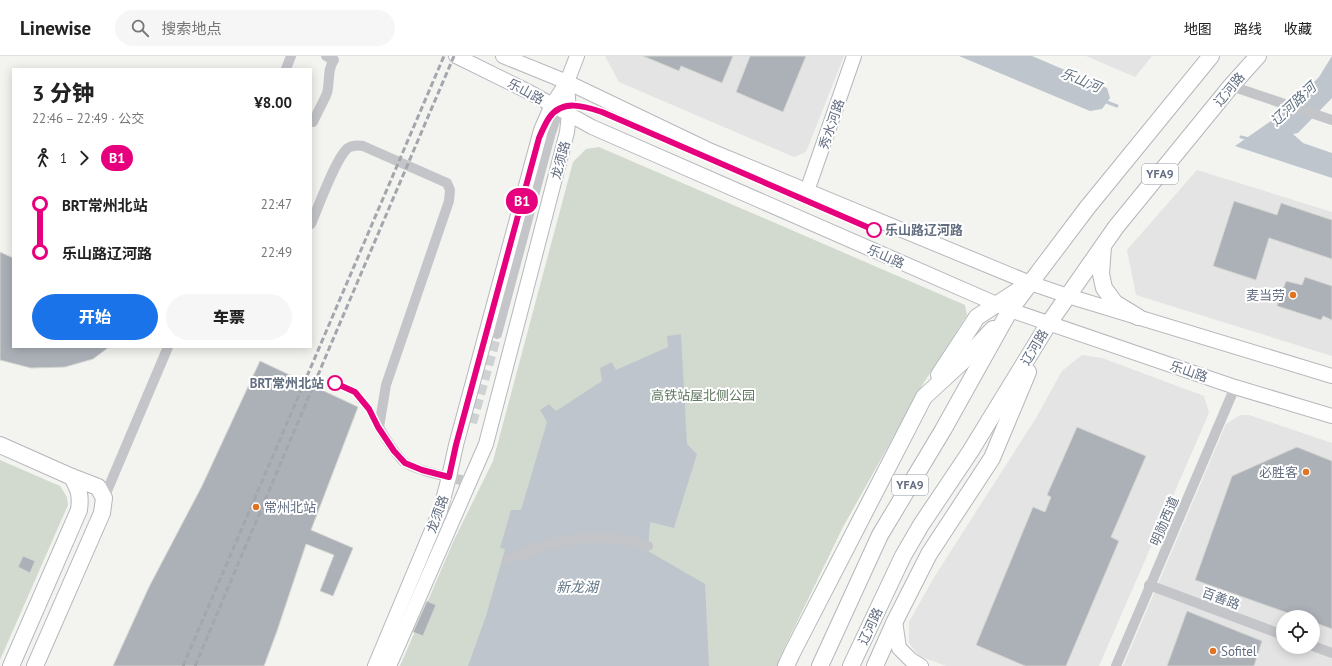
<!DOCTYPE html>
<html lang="zh">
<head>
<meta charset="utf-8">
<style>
	body { margin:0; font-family:"PT Sans","Noto Sans SC",sans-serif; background:#f6f6f6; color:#222; height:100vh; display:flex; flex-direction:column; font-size:15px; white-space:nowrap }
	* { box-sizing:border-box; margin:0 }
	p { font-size:13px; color:#767676 }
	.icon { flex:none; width:22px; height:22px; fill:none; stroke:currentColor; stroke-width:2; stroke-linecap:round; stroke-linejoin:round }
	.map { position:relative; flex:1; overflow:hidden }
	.details { position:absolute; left:12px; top:12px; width:300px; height:280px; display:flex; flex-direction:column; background:#fff; border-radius:0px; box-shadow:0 2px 10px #0003 }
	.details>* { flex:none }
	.badge { padding:0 8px; border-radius:13px; font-size:14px; line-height:26px }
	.controls { position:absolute; left:1276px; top:554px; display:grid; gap:8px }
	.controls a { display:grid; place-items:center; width:44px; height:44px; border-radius:50%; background:#fff; box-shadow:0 2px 10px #0003; font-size:20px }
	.map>.badge { position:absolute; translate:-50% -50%; box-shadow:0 0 0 2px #fff }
	.legs { display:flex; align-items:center; gap:6px; height:44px; padding:0 20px; font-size:13px }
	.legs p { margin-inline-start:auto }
	.head { display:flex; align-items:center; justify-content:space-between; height:68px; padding:0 20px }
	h1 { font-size:22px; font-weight:800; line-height:30px }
	.primary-button { display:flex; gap:8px; margin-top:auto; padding:8px 20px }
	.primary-button a { flex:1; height:46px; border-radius:24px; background:#1a73e8; color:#fff; font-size:16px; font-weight:800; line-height:46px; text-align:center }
	.primary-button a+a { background:#f6f6f6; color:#222 }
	ul { padding:0 20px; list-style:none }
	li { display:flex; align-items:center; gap:14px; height:48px; font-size:15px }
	li i { display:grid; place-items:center; width:6px; height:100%; margin:0 5px; background:currentColor }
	li i::after { content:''; width:10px; height:10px; margin:-5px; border:3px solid; border-radius:50%; background:#fff }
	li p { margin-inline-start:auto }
	li:first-child i { background:linear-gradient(#0000 50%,currentColor 0) }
	li:last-child i { background:linear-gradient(currentColor 50%,#0000 0) }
	header { display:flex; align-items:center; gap:24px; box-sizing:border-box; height:56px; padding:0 20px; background:#fff; border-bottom:1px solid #e0e0e0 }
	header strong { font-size:19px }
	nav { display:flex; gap:22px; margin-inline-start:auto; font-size:14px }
	.search { width:280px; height:36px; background:#f6f6f6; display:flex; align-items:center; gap:10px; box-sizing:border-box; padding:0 14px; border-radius:22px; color:#767676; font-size:15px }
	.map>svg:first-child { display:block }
</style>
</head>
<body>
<header>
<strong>Linewise</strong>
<div class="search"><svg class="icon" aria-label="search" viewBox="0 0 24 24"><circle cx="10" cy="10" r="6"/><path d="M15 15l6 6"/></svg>搜索地点</div>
<nav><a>地图</a><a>路线</a><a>收藏</a></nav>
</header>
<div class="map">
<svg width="1332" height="610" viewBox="0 0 1332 610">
	<rect width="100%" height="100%" fill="#f3f4ef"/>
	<g fill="#e3e4e3" fill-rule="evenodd">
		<path d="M605,0H844L806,96L794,101L619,26Z"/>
		<path d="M1086,0H1152L1135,21Z"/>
		<path d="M1197,114L1332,156V300L1136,239L1127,194Z"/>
		<path d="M1082,299L1102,302L1204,340L1209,357L1099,610H946L919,600L909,587V566L933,523L1036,362L1062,315Z"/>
		<path d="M1240,359H1249L1332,387V610H1123L1226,368ZM1283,561H1313V591H1283Z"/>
	</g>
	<g fill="#d2dad0">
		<path d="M599,91L965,249L967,259L923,328L843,471L779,603L777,610H400L454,484L493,405L573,106L586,93Z"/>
		<path d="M0,404L60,430L67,441L68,449L0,604Z"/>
	</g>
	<g fill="#bec5cc">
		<path d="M959,0H1032L1107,32L1110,42L1102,53L1090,55Z"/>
		<path d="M1332,0V42L1298,77L1293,78L1303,87L1332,97V122L1235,90L1288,53L1319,21Z"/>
		<path d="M681,278L687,388L697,398L674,472L650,466L648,495L705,528L709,610H468L486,560L505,493L500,492L511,454H521L547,366L540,354L549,348L556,355L602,325L600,312L612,306L616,314L668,291L667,280Z"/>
	</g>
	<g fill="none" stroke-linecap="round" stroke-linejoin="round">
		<g stroke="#bec5cc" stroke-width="3">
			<path d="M1104,45L1117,50"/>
			<path d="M1241,81L1249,83"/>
		</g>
	</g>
	<g fill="#abb1b7" stroke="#d4d5d2">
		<path d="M643,0H733L722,27L681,10L679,15Z"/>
		<path d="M750,0H806L783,56L736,36Z"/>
		<path d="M1234,145L1277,159L1281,147L1332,164V203L1269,182L1256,224L1213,210Z"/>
		<path d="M0,196L13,202V291H109L93,303L65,311L31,312L0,304Z"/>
		<path d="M1305,221L1332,230V264L1323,260L1321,264L1277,250L1286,225L1302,229Z"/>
		<path d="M260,305L358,351L311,474L353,492L333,540L320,535L334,499L306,488L277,575L264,610H113L149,531L202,430Z"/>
		<path d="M1077,371L1146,400L1111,481L1119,485L1066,610H1025L976,589L1033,451L1045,456L1051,441L1047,439Z"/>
		<path d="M1297,391L1332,405V573L1313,566V561H1299L1195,524L1232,420Z"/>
		<path d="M23,500L35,505L30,517L18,511Z"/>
		<path d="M427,545L436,549L423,580L413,576Z"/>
		<path d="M1187,555L1262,585L1254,610H1167Z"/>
	</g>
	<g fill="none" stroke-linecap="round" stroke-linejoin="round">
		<path stroke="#cfd2d3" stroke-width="10" stroke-dasharray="10 5" stroke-linecap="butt" d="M472,367L497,278"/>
		<g stroke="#b5b8bd" stroke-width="16">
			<g id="secondary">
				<path d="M456,0L529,36L592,71L1010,254L1235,331L1332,360"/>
				<path d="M503,0L567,26L711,95L1030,227L1068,240L1332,320"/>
				<path d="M807,135L854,0"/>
				<path d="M895,565L899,592L911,604L921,610"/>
				<path d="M375,610L440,455L449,421L456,389L541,74L552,49L567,26L577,0"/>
				<path d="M389,610L486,388L567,76L569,58L567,26"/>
			</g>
		</g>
		<g stroke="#b3b6bb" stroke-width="18">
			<g id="primary">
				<path d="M1103,190L1101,218L1104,232L1115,247L1138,261"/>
				<path d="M939,319L977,261L1022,232"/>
				<path d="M0,389L72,421L98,431L104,442L102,457L35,610"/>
				<path d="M11,610L79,454C81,439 79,434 72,421"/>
				<path d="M786,610L792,597L924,341L963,305L993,273"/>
				<path d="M820,610L880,479L943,374L1010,254L1087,152L1211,0"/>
				<path d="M851,610L903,500L921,469L970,396L1049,267L1116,171L1231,30L1258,0"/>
				<path d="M875,610L895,565L929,498L992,402L1028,316"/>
			</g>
		</g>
		<g stroke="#c3c5c9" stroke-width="10">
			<path d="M286,13L291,0"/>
			<path d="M1231,30L1332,64"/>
			<path d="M313,66C317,57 323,47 327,37C330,26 327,13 334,4L326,0"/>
			<path d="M311,168C318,152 336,101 348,92C353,89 357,89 363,90L447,127L450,134L449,145L386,329L379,371C386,383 394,397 404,406C415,415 455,422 469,426"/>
			<path d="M497,278L550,80L561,47"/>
			<path d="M104,442L168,291"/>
			<path d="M507,504L542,490L578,482H617L648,490"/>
			<path d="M1149,529L1283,579"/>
			<path d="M1313,590L1332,597"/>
			<path d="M1116,610L1235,331"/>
		</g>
		<use href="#secondary" stroke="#fff" stroke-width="14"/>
		<use href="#primary" stroke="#fff" stroke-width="16"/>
		<g stroke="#a3a6ad" stroke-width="3" stroke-dasharray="6 3" stroke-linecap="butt">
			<path d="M183,610L444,0"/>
			<path d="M195,610L334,281L454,0"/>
		</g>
	</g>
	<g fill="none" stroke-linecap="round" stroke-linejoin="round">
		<g stroke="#fff" stroke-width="9">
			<path id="line-1" d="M335,327L355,336L369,353L378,371L394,395L405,407L422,414L449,421L456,389L539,82C542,75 545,68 549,62C562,43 584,50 602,56L874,174"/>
		</g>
		<use href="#line-1" stroke="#e6007e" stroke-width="6"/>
	</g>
	<g fill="#fff" stroke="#e6007e" stroke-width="2">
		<circle cx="874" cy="174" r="7"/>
		<circle cx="335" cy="327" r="7"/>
	</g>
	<g fill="#e27321" stroke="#fff" stroke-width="1.5">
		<circle cx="1293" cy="239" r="4"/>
		<circle cx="1306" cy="416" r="4"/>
		<circle cx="256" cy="451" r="4"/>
		<circle cx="1213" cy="595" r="4"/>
	</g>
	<g text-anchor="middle" stroke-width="4" stroke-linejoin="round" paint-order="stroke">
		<g fill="#fff" stroke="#9199a6" stroke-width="1">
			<rect x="1142" y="108" width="36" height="20" rx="3"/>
			<rect x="892" y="419" width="36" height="20" rx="3"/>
		</g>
		<g font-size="12" font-weight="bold" fill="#626d80">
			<text x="1160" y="122">YFA9</text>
			<text x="910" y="433">YFA9</text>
		</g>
		<g font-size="13" fill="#626d80" stroke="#fff">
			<text transform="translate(1229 33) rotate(-50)" y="5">辽河路</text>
			<text transform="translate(526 35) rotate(28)" y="5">乐山路</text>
			<text transform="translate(831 68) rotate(-71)" y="5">秀水河路</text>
			<text transform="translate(560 104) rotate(-75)" y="5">龙须路</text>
			<text transform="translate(886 200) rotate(24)" y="5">乐山路</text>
			<text transform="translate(1034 291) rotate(-59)" y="5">辽河路</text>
			<text transform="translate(1189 315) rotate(19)" y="5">乐山路</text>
			<text transform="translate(437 458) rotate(-70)" y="5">龙须路</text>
			<text transform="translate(1164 465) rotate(-67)" y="5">明勋西道</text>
			<text transform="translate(1221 542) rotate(20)" y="5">百善路</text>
			<text transform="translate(870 570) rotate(-65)" y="5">辽河路</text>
		</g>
		<g font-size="13" font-weight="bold" fill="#626d80" stroke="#fff" text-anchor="start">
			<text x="885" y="179">乐山路辽河路</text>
			<text x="324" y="332" text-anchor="end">BRT常州北站</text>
		</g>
		<g font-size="13" fill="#626d80" stroke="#fff" text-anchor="end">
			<text x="1285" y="244">麦当劳</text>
			<text x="1298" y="421">必胜客</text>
			<text x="264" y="456" text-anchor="start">常州北站</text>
			<text x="1221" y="600" text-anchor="start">Sofitel</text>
		</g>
		<g font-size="13" fill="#617861" stroke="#fff">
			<text x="703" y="344">高铁站屋北侧公园</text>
		</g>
		<g font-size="14" font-style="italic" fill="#637585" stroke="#fff">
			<text transform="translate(1081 24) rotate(22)" y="5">乐山河</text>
			<text transform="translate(1293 48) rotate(-43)" y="5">辽河路河</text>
			<text x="577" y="536">新龙湖</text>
		</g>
	</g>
</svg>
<div class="controls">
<a><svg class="icon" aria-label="locate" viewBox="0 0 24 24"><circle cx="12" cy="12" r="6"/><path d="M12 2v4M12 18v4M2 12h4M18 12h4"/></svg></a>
</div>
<b class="badge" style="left:522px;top:145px;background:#e6007e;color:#fff">B1</b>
<section class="details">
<div class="head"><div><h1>3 分钟</h1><p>22:46 – 22:49 · 公交</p></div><b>¥8.00</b></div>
<div class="legs"><svg class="icon" aria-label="walk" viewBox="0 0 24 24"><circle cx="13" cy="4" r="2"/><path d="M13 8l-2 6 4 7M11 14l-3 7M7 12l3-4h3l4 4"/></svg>1<svg class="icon" aria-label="forward" viewBox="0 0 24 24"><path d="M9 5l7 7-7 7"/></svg><b class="badge" style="background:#e6007e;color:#fff">B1</b></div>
<ul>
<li><i style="color:#e6007e"></i><b>BRT常州北站</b><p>22:47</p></li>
<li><i style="color:#e6007e"></i><b>乐山路辽河路</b><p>22:49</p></li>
</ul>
<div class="primary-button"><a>开始</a><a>车票</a></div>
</section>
</div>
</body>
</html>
